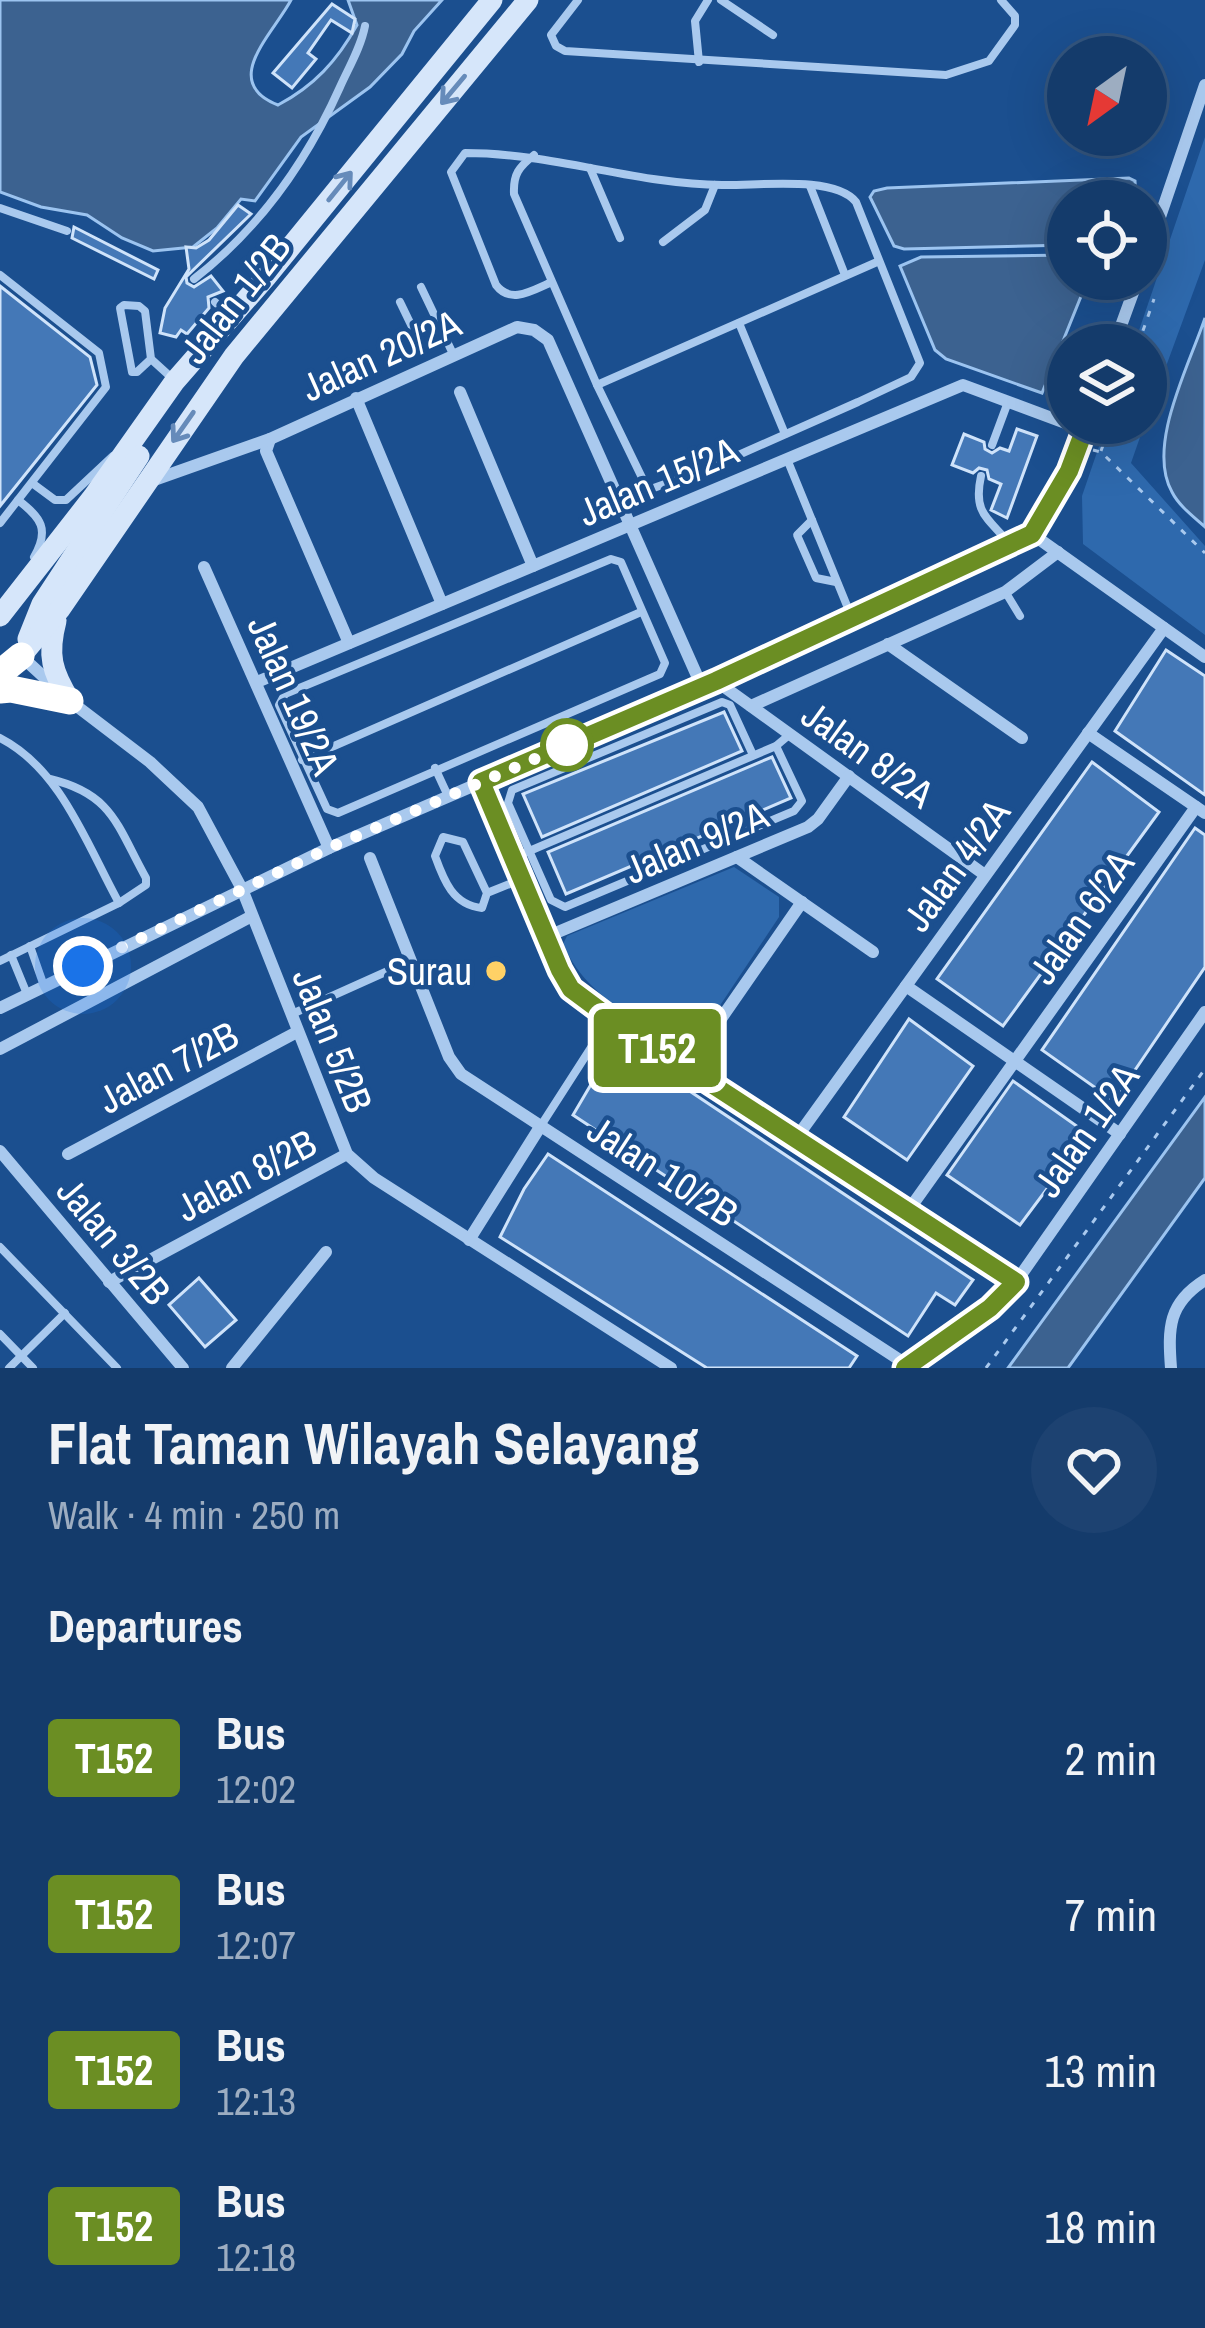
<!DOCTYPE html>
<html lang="en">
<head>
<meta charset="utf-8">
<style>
	body { margin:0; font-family:"Archivo Narrow",sans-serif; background:#1d4271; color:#f1f3f6; height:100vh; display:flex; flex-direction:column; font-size:45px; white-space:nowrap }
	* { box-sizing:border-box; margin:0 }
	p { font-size:39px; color:#9dadc1 }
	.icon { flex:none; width:66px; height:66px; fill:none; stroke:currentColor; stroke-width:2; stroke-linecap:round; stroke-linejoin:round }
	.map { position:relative; height:1368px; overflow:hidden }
	.drawer { display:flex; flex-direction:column; background:#143b6b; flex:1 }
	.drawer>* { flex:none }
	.badge { padding:0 24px; border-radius:9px; font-size:42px; line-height:78px }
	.needle { width:78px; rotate:213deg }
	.buttons { position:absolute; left:1047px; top:36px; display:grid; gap:24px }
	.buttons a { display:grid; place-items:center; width:120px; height:120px; border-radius:50%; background:#143b6b; box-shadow:0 12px 48px #0002,0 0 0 3px #33557e; font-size:60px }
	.you { position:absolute; width:60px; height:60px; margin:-30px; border:9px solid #fff; border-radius:50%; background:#1a73e8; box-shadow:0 0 0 18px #1a73e833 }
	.map>.badge { position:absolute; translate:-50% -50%; box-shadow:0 0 0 6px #fff }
	h2 { padding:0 48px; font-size:45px; line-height:108px }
	.round { display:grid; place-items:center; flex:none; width:126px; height:126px; border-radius:63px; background:#1d4271 }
	.head { display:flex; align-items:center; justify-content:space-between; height:204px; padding:0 48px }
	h1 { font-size:57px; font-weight:700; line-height:90px }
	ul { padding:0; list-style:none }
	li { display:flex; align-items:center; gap:36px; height:156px; padding:0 48px }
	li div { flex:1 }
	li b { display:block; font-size:45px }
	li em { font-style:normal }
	li .badge { min-width:132px; font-weight:700; text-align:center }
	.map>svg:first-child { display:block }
</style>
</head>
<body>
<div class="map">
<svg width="1205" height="1368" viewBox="0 0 1205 1368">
	<rect width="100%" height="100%" fill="#1b4f8f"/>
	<g fill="#2e69ad">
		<path d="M1205,137V260L1146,421V345H1134Z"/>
		<path d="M1107,423H1145L1131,463L1205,546V635L1083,544L1082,496Z"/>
		<path d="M734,867L779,897V917L697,1040L683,1047C636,1018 586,997 563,944L567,936Z"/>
	</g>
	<g fill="#3c6290" stroke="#9cc4f0" stroke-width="3">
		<path d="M0,0H291C273,34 219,82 278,105C314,86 337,61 357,25L348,0H442L414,31L402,54L370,87L301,137L255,201L241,199L217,228L193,247L153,251L122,238L87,215L41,207L0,192Z"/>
		<path d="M1129,178L1135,181L1136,201H1068V245L904,249L894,246L870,197L874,191L887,188Z"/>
		<path d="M1068,255V279H1088L1042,393L946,359L935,350L900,266L921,257Z"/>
		<path d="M1205,318V527C1194,517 1179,506 1172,492C1146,446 1189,366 1205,318Z"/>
		<path d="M1205,1097V1178L1068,1368H1008Z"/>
	</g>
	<g fill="#4478b7" stroke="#cfe3fa" stroke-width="3">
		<path d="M332,4L355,19L352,33L331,20L308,53L316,59L292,88L273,73Z"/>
		<path d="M238,205L251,214L186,277L187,283L194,287L211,276L223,291L208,297L209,308L187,334L181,330L176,337L160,333L165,308L189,269L186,247L196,248L209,240Z"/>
		<path d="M74,227L158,270L154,279L72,238Z"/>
		<path d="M0,286L90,357L97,385L0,506Z"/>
		<path d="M1017,429L1037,436L1007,518L991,510L1001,484L989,479L987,470L979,468L973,473L952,465L964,434L984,442L985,449L992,453L1000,448L1009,451Z"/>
		<path d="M1166,650L1205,676V795L1115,731Z"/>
		<path d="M724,712L742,751L542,837L523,794Z"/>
		<path d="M772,757L791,798L566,894L548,852Z"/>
		<path d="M1092,762L1159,812L1003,1026L937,979Z"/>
		<path d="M1195,828L1205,835V967L1114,1101L1042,1050Z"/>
		<path d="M909,1019L973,1066L907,1160L844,1117Z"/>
		<path d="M616,1042L973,1280L955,1305L936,1293L908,1336L573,1115Z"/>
		<path d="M1013,1081L1088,1134L1020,1225L947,1175Z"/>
		<path d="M548,1154L857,1356L849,1368H707L500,1237L524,1189Z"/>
		<path d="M199,1278L236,1320L205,1347L169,1305Z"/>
	</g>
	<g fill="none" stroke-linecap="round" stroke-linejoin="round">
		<g stroke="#a9c9ee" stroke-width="3" stroke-dasharray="6 9" stroke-linecap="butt">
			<path d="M1138,345L1154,299"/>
			<path d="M1093,450L1101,452L1205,553"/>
			<path d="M1101,451L1111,423"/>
			<path d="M986,1368L1205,1069"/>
		</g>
		<g stroke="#a9c9ee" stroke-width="8">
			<path d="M578,0L551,35L556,46L565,51L946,75L989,61L1015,25V16L1001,0"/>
			<path d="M721,0L773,35"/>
			<path d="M699,62L695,21L708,0"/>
			<path d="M534,155C519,167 513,174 514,194L597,385L648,490L707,469L858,402L911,377L920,363L856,202C834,175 757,186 722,185C635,184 553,153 465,153L451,172L496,285C511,305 533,290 552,282"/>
			<path d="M590,168L620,238"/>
			<path d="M810,186L845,275"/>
			<path d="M0,208L67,231"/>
			<path d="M663,242L705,210L715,185"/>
			<path d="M0,275L99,353L106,387L0,523"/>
			<path d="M194,279C260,228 306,163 340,87C349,67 361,47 365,26"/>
			<path d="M421,287L454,356"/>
			<path d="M215,302L230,316"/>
			<path d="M400,302L415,333"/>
			<path d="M739,323L785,434"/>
			<path d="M398,340L439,324"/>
			<path d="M151,359L137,372H132L120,308L124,305L139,306L145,311L151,359L173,379"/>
			<path d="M597,385L877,262"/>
			<path d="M992,445L1008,402"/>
			<path d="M787,459L852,618"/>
			<path d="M981,476C973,513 987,517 1009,543"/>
			<path d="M32,483L55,500H66L113,456"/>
			<path d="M18,500C41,518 50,529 34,557"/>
			<path d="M812,520L797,535L816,578L836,582"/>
			<path d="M611,559L621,562L665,663L660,674L338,813L327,809L279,705L285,694Z"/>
			<path d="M1006,593L1020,616"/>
			<path d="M0,738C61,769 87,845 119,903"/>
			<path d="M753,755L730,705L722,702L512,790L508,803L551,900L565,907L794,811L802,801L776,746"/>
			<path d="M302,760L641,612"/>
			<path d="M435,768L448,796"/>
			<path d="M527,852L776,746L789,735"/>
			<path d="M487,893L463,842L443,837L435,856C444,881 453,905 482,908L487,893L522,879"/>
			<path d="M30,946L44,986"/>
			<path d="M11,955L27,994"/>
			<path d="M0,961L119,903L146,885V878C117,826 113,794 50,779"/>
			<path d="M292,1014L410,961"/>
			<path d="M540,1127L610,1018"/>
			<path d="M0,1247L117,1368"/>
			<path d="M0,1334L33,1368"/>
			<path d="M9,1368L65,1313"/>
		</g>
		<g stroke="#a9c9ee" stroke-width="12">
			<path d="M1146,258L1205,85"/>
			<path d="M1114,345L1138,279"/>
			<path d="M460,392L533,566"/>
			<path d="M356,398L442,604"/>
			<path d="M270,439L266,451L349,643"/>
			<path d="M154,480L270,439L517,327L534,330L548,340L702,687"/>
			<path d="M1032,534L1205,657"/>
			<path d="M1032,534L1069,471L1086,424"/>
			<path d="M204,567L329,848"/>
			<path d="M888,644L1022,738"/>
			<path d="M21,656L70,701L150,762L198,807L242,889L347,1154L374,1178L671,1368"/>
			<path d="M716,681L985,875"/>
			<path d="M257,682L963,385L1084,430"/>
			<path d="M751,706L1005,592L1058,552"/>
			<path d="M1088,733L1205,813"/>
			<path d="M481,781L571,989L1016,1282"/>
			<path d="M737,857L873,952"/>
			<path d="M370,858L449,1057L461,1074L909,1366"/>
			<path d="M546,937L808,827L818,819L849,776"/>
			<path d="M906,986L1120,1134"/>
			<path d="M0,1008L329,848L716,681L1032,534"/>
			<path d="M716,1026L802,902"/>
			<path d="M0,1049L252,916"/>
			<path d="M797,1137L1164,628"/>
			<path d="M0,1151L183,1368"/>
			<path d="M68,1154L297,1032"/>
			<path d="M908,1211L1196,807"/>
			<path d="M469,1240L540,1127"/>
			<path d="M109,1282L347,1154"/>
			<path d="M906,1367L990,1308L1016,1282L1205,1012"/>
			<path d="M232,1368L326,1252"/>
			<path d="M1171,1368C1168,1328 1168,1303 1205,1280"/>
		</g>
		<g stroke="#d6e6fa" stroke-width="21">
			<path d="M0,616L93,497L175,381L266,277L492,0"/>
			<path d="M56,621C47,655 52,672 70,701"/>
			<path d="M28,639L42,604L139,456"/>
			<path d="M21,656L60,609L234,356L528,0"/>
		</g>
		<g stroke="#fff" stroke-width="27">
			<path d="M0,673L21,656"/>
			<path d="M0,690L11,689L70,701"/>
		</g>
	</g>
	<defs><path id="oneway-shaft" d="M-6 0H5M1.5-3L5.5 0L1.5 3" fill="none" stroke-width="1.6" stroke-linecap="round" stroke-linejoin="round" transform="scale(3)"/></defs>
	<g stroke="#668bba">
		<use href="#oneway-shaft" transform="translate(453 90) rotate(130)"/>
		<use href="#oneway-shaft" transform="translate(340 186) rotate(-51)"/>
		<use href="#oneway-shaft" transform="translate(183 427) rotate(125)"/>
	</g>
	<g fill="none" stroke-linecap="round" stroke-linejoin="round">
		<g stroke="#fff" stroke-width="27">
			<path id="line" d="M905,1368L990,1308L1016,1282L610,1018L571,989L560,970L481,782L716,681L1032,534L1069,471L1087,423"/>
		</g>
		<use href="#line" stroke="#6b8e23" stroke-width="18"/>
		<path stroke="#fff" stroke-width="12" stroke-dasharray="0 21.6" d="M83,966L329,848L567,745"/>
	</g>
	<circle fill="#fff" stroke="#6b8e23" stroke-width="6" cx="567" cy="745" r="24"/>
	<circle fill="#ffd166" stroke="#1b4f8f" stroke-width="4.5" cx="496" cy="971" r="12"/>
	<g text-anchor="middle" stroke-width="9" stroke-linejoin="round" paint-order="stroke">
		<g font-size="39" fill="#fff" stroke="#1b4f8f">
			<text transform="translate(235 298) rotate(-52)" y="14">Jalan 1/2B</text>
			<text transform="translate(381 355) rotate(-24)" y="14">Jalan 20/2A</text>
			<text transform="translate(658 481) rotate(-23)" y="14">Jalan 15/2A</text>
			<text transform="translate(294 695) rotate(66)" y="14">Jalan 19/2A</text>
			<text transform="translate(868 754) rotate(36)" y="14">Jalan 8/2A</text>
			<text transform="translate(696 842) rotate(-23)" y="14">Jalan 9/2A</text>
			<text transform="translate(956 865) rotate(-54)" y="14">Jalan 4/2A</text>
			<text transform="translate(1081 917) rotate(-55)" y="14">Jalan 6/2A</text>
			<text transform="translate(333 1040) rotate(68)" y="14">Jalan 5/2B</text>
			<text transform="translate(168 1067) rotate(-28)" y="14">Jalan 7/2B</text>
			<text transform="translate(1086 1130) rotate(-55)" y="14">Jalan 1/2A</text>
			<text transform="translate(663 1171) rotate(33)" y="14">Jalan 10/2B</text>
			<text transform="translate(246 1175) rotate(-28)" y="14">Jalan 8/2B</text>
			<text transform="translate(114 1241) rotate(50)" y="14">Jalan 3/2B</text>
		</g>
		<g font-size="39" fill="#fff" stroke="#1b4f8f" text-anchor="end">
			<text x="472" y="985">Surau</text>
		</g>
	</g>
</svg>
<div class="buttons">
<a><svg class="needle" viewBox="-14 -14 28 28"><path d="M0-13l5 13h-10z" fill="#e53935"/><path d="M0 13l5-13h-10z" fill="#9dadc1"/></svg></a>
<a><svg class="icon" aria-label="locate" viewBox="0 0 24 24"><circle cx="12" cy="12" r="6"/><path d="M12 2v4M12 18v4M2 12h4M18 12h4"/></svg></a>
<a><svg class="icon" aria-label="layers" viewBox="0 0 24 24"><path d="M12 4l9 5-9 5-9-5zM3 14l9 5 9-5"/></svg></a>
</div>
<div class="you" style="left:83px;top:966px"></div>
<b class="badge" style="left:657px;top:1048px;background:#6b8e23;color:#fff">T152</b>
</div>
<section class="drawer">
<div class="head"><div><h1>Flat Taman Wilayah Selayang</h1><p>Walk · 4 min · 250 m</p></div><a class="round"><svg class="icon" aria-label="heart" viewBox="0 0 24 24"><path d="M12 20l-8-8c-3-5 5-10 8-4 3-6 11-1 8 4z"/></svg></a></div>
<h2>Departures</h2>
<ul>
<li><span class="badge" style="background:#6b8e23;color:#fff">T152</span><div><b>Bus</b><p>12:02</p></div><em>2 min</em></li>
<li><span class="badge" style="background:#6b8e23;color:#fff">T152</span><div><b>Bus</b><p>12:07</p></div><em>7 min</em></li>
<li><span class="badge" style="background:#6b8e23;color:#fff">T152</span><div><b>Bus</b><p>12:13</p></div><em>13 min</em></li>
<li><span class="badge" style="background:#6b8e23;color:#fff">T152</span><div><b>Bus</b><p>12:18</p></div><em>18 min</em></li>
</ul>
</section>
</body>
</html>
